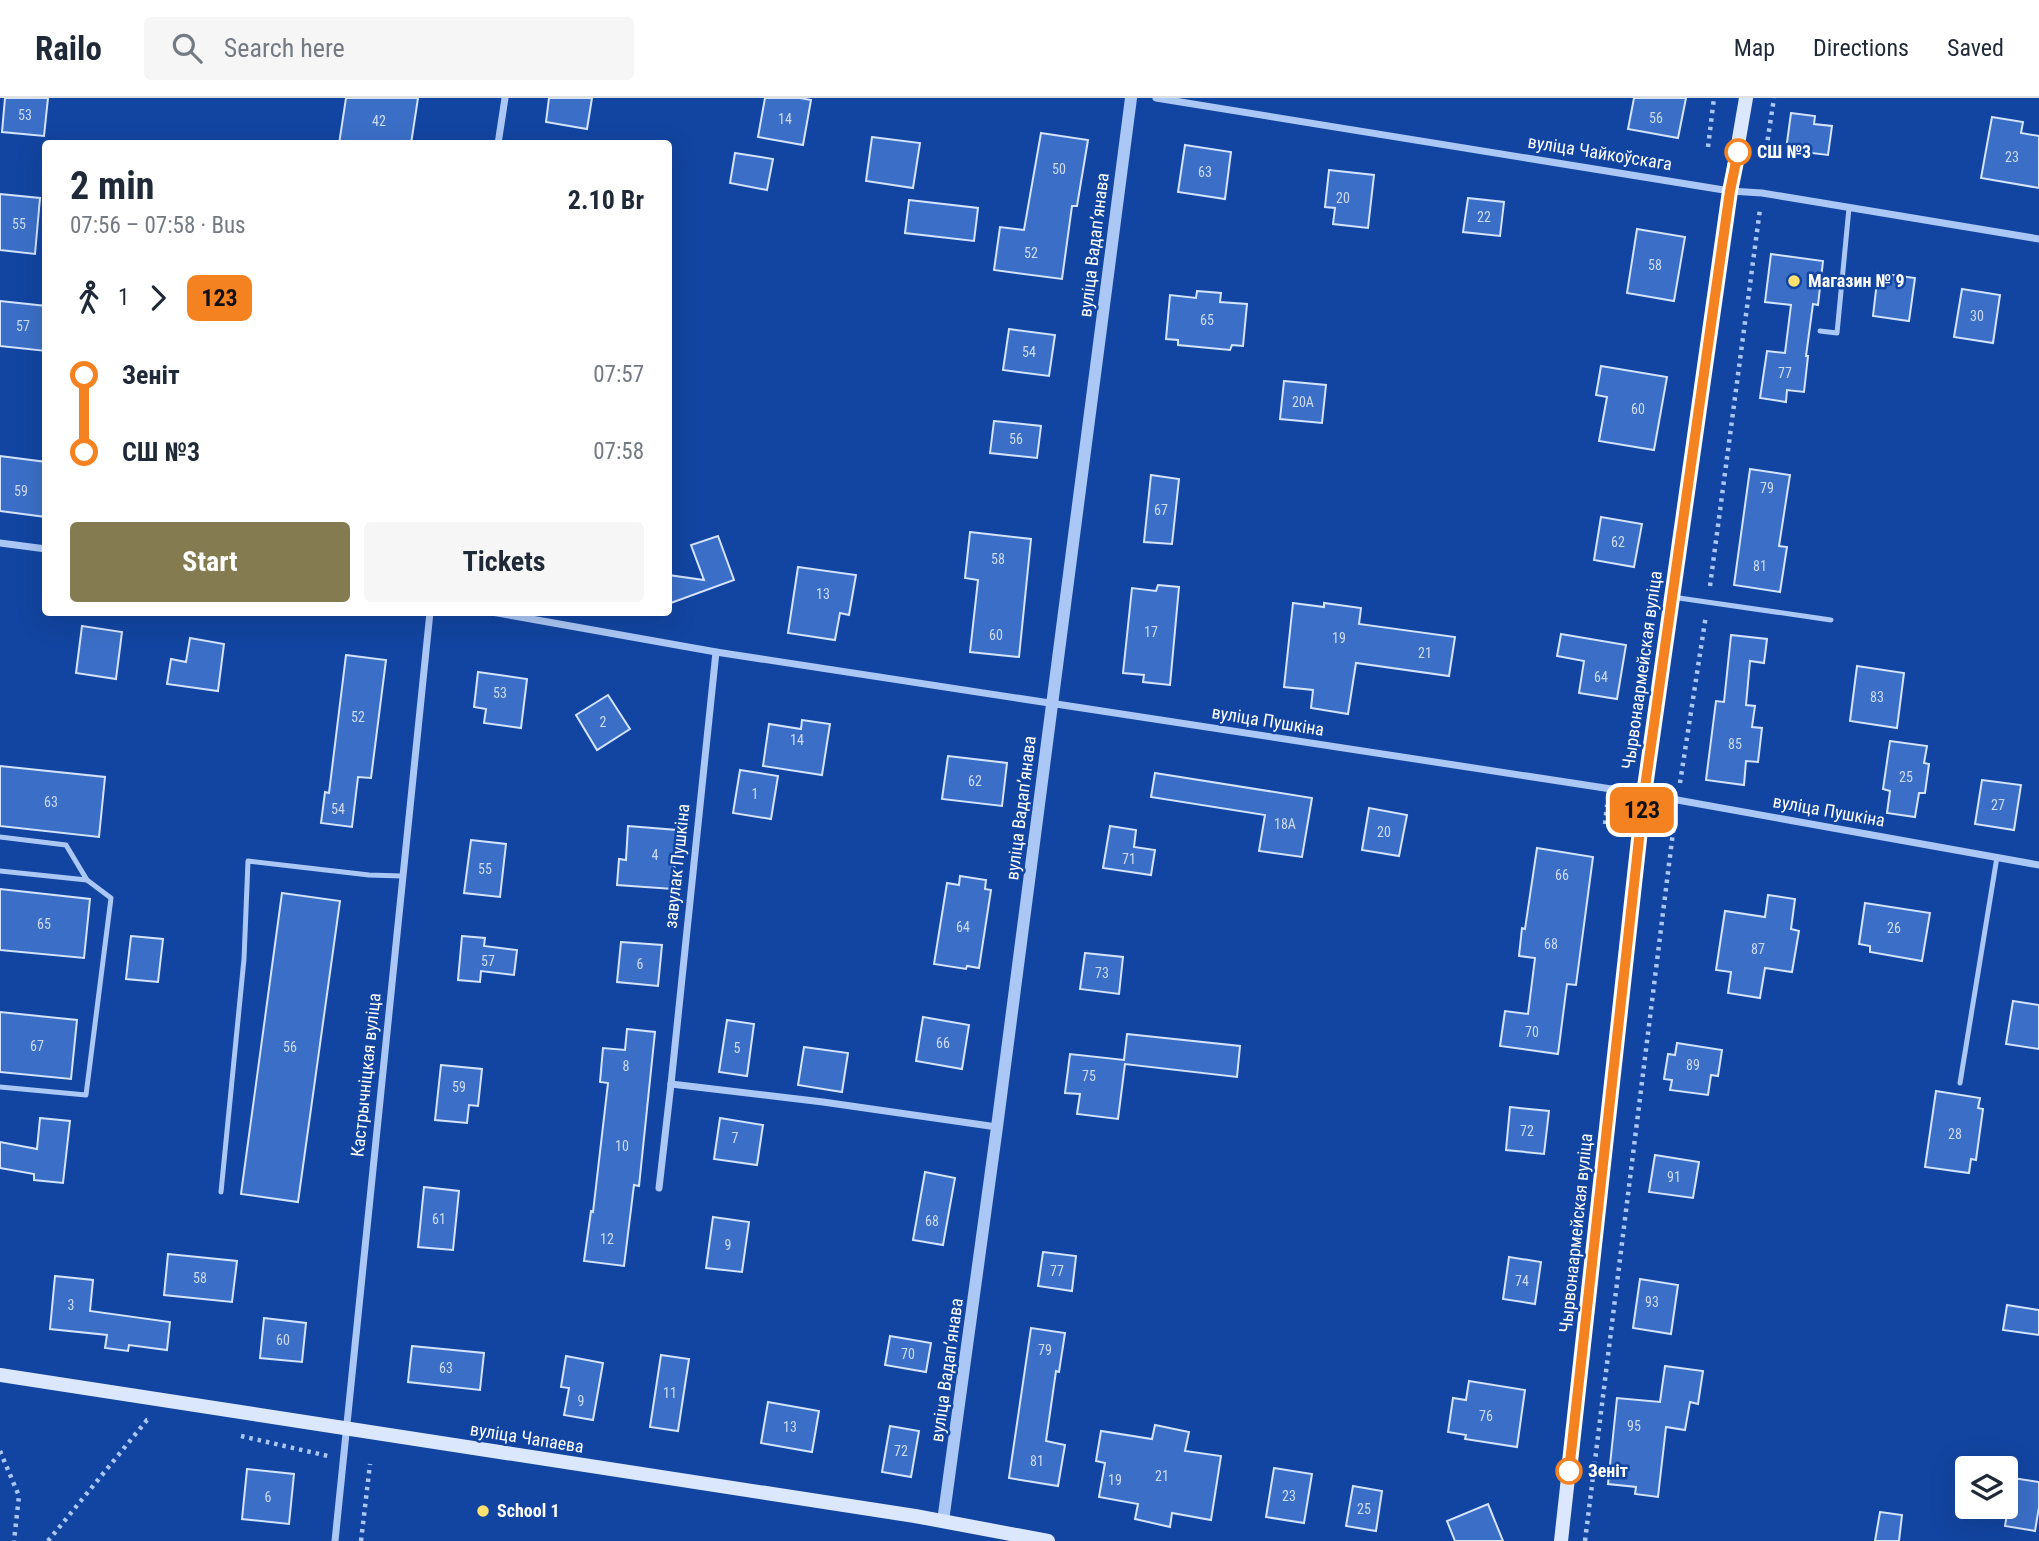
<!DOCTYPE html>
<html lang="en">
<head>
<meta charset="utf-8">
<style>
	body { margin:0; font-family:"Roboto Condensed",sans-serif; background:#f6f6f7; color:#1f2937; height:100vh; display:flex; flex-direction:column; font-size:26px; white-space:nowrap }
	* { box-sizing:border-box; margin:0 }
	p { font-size:23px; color:#747a83 }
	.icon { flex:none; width:38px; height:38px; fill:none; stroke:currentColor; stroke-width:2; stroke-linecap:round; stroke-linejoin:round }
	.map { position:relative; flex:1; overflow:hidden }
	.sheet { position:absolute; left:42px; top:42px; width:630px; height:476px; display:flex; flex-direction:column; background:#fff; border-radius:7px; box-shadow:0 7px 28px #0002 }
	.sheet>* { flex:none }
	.badge { padding:0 14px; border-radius:10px; font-size:24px; line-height:46px }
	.controls { position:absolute; left:1955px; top:1358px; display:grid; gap:14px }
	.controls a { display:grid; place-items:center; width:63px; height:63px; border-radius:7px; background:#fff; box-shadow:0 7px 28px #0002; font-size:35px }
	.map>.badge { position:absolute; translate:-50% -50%; box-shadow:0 0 0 4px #fff }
	.legs { display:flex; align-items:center; gap:10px; height:77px; padding:0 28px; font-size:23px }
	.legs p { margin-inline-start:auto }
	.headline { display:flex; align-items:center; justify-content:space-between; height:119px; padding:0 28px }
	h1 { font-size:38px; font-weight:700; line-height:52px }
	.cta { display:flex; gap:14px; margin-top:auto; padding:14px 28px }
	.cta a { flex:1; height:80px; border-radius:7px; background:#847c50; color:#fff; font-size:28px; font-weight:700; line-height:80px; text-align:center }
	.cta a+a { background:#f6f6f7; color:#1f2937 }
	ul { padding:0 28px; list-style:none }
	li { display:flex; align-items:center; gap:24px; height:77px; font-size:26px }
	li i { display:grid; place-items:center; width:10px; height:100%; margin:0 9px; background:currentColor }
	li i::after { content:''; width:18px; height:18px; margin:-9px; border:5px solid; border-radius:50%; background:#fff }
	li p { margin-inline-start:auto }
	li:first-child i { background:linear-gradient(#0000 50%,currentColor 0) }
	li:last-child i { background:linear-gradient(currentColor 50%,#0000 0) }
	header { display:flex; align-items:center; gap:42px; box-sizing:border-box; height:98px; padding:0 35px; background:#fff; border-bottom:2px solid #e0e1e3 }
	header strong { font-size:33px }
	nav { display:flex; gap:38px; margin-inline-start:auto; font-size:24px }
	.search { width:490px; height:63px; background:#f6f6f7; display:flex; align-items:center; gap:18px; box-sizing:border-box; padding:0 24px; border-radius:7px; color:#747a83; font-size:26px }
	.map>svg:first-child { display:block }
</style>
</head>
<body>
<header>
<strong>Railo</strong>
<div class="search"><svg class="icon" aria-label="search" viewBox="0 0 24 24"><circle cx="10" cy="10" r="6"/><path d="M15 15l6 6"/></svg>Search here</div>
<nav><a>Map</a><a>Directions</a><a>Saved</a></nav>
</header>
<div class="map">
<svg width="2039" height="1443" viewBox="0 0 2039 1443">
	<rect width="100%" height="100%" fill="#1245a1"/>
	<g fill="#3b6fc7" stroke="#d4e4fe" stroke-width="2">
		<path d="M5,0H48L44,38L2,34Z"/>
		<path d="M346,0H418L411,46H339Z"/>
		<path d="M549,0H592L587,31L546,24Z"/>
		<path d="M765,0H800L811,2L803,47L758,39Z"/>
		<path d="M1634,0H1686L1678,40L1628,31Z"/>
		<path d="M1791,15L1815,18L1814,26L1832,28L1828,57L1786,52Z"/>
		<path d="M1992,19L2023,24L2021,35L2039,38V90L1981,80Z"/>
		<path d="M1041,35L1088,42L1077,108H1072L1062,181L994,172L1000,129L1024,132Z"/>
		<path d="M872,39L920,45L913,90L866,83Z"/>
		<path d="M1185,47L1231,54L1225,101L1178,94Z"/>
		<path d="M735,55L773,61L767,92L730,85Z"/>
		<path d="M1329,72L1374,77L1368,130L1333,126L1335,110L1325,109Z"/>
		<path d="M0,96L40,100L35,156L0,152Z"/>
		<path d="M1468,100L1504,104L1500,138L1463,134Z"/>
		<path d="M909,102L978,110L974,143L905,135Z"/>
		<path d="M1637,131L1685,139L1674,203L1627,195Z"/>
		<path d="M1771,156L1823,163L1818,207L1813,206L1806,258H1808L1804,294L1787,292L1786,304L1760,300L1767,253L1785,255L1791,207L1765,204Z"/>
		<path d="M1878,175L1915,180L1909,223L1873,218Z"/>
		<path d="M1962,191L2000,197L1993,245L1954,239Z"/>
		<path d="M1197,193L1221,195L1220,204L1247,206L1243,248L1232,247L1230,252L1178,247V242L1166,241L1170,197L1196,200Z"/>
		<path d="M0,203L46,208V253L0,248Z"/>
		<path d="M1009,231L1055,237L1049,278L1003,272Z"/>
		<path d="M1601,268L1667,279L1654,352L1599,343L1607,299L1596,297Z"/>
		<path d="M1284,283L1326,287L1322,325L1280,321Z"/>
		<path d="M994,323L1041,328L1037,360L990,355Z"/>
		<path d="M0,358L46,364V419L0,413Z"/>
		<path d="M1750,371L1790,377L1779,448L1787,449L1780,494L1734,487Z"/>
		<path d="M1151,377L1179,381L1172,446L1144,444Z"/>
		<path d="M1601,419L1642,426L1634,469L1594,462Z"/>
		<path d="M970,434L1031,441L1019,559L970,554L978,482L965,480Z"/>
		<path d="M718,438L734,482L668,506V477L704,482L691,447Z"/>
		<path d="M798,469L856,477L849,517L840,515L835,542L788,535Z"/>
		<path d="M1158,487L1179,489L1170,587L1143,584L1144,577L1123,575L1132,490L1156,493Z"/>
		<path d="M1293,505L1324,509V505L1361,510L1359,526L1455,539L1449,578L1356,565L1348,616L1311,610L1313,592L1284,589Z"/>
		<path d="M82,528L122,534L116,581L76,575Z"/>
		<path d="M1561,536L1626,547L1617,601L1579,595L1584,563L1557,558Z"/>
		<path d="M1731,537L1767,541L1764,565L1750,563L1746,607L1755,608L1752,629L1762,630L1758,664L1746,663L1744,687L1706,682L1716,603L1724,604Z"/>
		<path d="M190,540L224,546L218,593L167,586L171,561L186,564Z"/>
		<path d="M346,557L386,562L371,680L358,679L352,729L321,725L325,694L329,695Z"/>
		<path d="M1857,568L1904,575L1897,630L1850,623Z"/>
		<path d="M478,574L527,581L521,630L484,625L486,611L474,609Z"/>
		<path d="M608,597L630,631L597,652L576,617Z"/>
		<path d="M802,622L830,626L822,677L763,668L769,626L801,631Z"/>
		<path d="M1890,643L1927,648L1924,665L1929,666L1925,695H1919L1915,719L1887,715L1890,693L1883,691Z"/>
		<path d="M948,658L1007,665L1002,708L942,701Z"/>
		<path d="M0,668L105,679L99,739L0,728Z"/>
		<path d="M740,672L778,678L771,721L733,715Z"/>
		<path d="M1155,675L1312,700L1302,759L1259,753L1265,717L1151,699Z"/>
		<path d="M1982,682L2021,687L2014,732L1975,726Z"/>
		<path d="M1369,710L1407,717L1399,758L1362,752Z"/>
		<path d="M628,728L677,732L673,791L617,787L619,761L626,762Z"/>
		<path d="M1110,728L1136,732L1134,749L1155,752L1151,777L1103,770Z"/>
		<path d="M471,742L506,746L500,799L464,795Z"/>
		<path d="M1537,750L1593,759L1576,887L1567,886L1558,956L1500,948L1505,913L1528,916L1535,860L1519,858L1522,830L1525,831Z"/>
		<path d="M960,778L986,782L985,791L991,792L979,870L967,868L966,871L934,866L947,785L959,787Z"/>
		<path d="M0,791L90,801L84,860L0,852Z"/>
		<path d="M282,795L340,803L298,1104L241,1096Z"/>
		<path d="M1768,797L1795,801L1791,831L1799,833L1792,874L1765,870L1760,900L1728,895L1731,874L1716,872L1725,813L1765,819Z"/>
		<path d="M1865,805L1930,815L1922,863L1870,854V848L1859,846Z"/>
		<path d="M131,838L163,841L158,884L126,881Z"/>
		<path d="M462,838L485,840L484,848L517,852L514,877L481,873L480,884L458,882Z"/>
		<path d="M621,844L662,847L658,888L617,884Z"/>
		<path d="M1085,855L1123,859L1119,896L1080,891Z"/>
		<path d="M2013,903L2039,907V951L2006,946Z"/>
		<path d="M0,914L77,922L71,981L0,974Z"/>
		<path d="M923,919L969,927L962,971L916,963Z"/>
		<path d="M727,922L754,926L747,978L719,974Z"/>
		<path d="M627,931L655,934L639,1088L634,1087L624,1168L584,1163L591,1113L593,1114L608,985L600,984L603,950L625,952Z"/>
		<path d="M1127,936L1240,948L1237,979L1125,966L1118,1021L1077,1016L1080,996L1065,995L1070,956L1124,962Z"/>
		<path d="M1677,945L1722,952L1718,978L1711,977L1708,997L1670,992L1672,982L1664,981L1668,956L1675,957Z"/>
		<path d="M804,949L848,955L842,994L798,987Z"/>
		<path d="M441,967L482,971L478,1008L469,1007L467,1025L435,1022Z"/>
		<path d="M1936,993L1980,1000L1978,1010L1983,1011L1976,1062L1971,1061L1969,1075L1925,1069Z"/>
		<path d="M1510,1009L1549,1013L1544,1056L1506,1052Z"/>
		<path d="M40,1020L70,1023L63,1085L34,1082V1076L0,1070V1044L37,1051Z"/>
		<path d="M720,1020L763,1027L757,1067L714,1061Z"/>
		<path d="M1655,1057L1699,1064L1693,1100L1649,1094Z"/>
		<path d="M925,1074L955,1080L943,1147L913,1142Z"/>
		<path d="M424,1089L459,1093L453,1152L418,1149Z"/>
		<path d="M713,1119L749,1124L742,1174L706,1170Z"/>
		<path d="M1043,1154L1076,1158L1072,1193L1038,1188Z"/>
		<path d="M168,1156L237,1163L232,1204L164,1197Z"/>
		<path d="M1509,1159L1541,1164L1535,1206L1503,1201Z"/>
		<path d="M55,1178L93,1182L90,1213L170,1224L167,1252L129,1247L128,1253L105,1250L107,1237L50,1231Z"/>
		<path d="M1640,1181L1678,1187L1671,1236L1633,1230Z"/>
		<path d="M2007,1207L2039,1212V1237L2003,1232Z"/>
		<path d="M264,1220L306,1225L302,1264L260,1260Z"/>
		<path d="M1031,1230L1065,1235L1059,1274L1056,1273L1046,1343L1065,1347L1058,1388L1009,1380Z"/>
		<path d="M890,1238L931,1245L926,1274L885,1267Z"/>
		<path d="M412,1248L484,1255L480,1292L408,1284Z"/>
		<path d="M661,1257L689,1261L678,1333L650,1329Z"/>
		<path d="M566,1258L603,1265L593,1322L564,1317L569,1290L561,1289Z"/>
		<path d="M1665,1268L1703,1273L1698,1306L1690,1304L1685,1332L1666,1329L1658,1399L1635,1396L1636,1389L1608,1386L1617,1300L1660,1304Z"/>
		<path d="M1469,1283L1525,1292L1517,1349L1465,1341L1466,1337L1448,1334L1453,1300L1466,1302Z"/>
		<path d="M768,1304L819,1313L812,1354L761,1345Z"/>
		<path d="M1155,1327L1189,1334L1185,1353L1221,1358L1211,1422L1172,1415L1170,1429L1135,1421L1138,1406L1099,1399L1105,1365L1096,1363L1101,1333L1152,1341Z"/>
		<path d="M890,1328L919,1333L911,1379L882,1374Z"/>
		<path d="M1274,1370L1312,1376L1304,1425L1266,1419Z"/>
		<path d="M247,1371L294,1376L289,1426L242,1421Z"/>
		<path d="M2013,1380L2039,1384V1409L2035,1433L2005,1428Z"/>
		<path d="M1353,1388L1382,1393L1376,1433L1346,1428Z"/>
		<path d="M1488,1406L1503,1443H1455L1447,1423Z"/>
		<path d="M1880,1414L1902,1417L1899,1443H1875Z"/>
	</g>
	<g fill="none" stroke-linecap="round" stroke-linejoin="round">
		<g stroke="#abc7f5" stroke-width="4.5" stroke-dasharray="3.5 5" stroke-linecap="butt">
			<path d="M1708,49L1714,0"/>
			<path d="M1765,59L1774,0"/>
			<path d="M1710,488L1760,111"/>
			<path d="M1680,685L1706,517"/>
			<path d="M1605,726L1607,707"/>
			<path d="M241,1338L328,1358"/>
			<path d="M0,1353L19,1398L14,1443"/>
			<path d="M48,1443L147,1322H150"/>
			<path d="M361,1443L370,1366"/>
			<path d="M1585,1443L1675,718"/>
		</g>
		<g stroke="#abc7f5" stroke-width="5">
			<path d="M1820,233L1837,235L1849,110"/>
			<path d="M1672,499L1831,522"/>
			<path d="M0,739L66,747L87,782"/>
			<path d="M0,773L87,782L111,800L86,997L0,989"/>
			<path d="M1960,985L1997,759"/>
			<path d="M221,1094L244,861L248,763L369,777L402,778"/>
		</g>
		<g stroke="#abc7f5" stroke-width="7">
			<path d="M1156,0L1730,93L1762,95L2039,141"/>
			<path d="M498,46L505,0"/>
			<path d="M0,445L46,451"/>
			<path d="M492,514L716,554L1644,696L2039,767"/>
			<path d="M716,554L671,986L823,1004L997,1029"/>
			<path d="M659,1090L671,986"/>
			<path d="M335,1443L430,514"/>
		</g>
		<path stroke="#abc7f5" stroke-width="12" d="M943,1423L997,1029L1131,0"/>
		<g stroke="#dbe7fd" stroke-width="14">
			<path d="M0,1277L915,1418L1048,1443"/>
			<path d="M1561,1443L1644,696L1730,93L1746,0"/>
		</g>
	</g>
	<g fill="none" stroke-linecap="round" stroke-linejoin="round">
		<g stroke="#fff" stroke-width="16">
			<path id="line-1" d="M1569,1373L1644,696L1730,93L1738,54"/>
		</g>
		<use href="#line-1" stroke="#f58220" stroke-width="10"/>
	</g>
	<g fill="#fff" stroke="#f58220" stroke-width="3.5">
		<circle cx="1738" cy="54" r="12"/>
		<circle cx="1569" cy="1373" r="12"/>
	</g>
	<g fill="#ffe16f" stroke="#1245a1" stroke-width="2.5">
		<circle cx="1794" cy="183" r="7"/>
		<circle cx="483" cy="1413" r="7"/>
	</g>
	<g text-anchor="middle" stroke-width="5" stroke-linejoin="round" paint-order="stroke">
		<g font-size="14" fill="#cedbf1">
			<text x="25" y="22">53</text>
			<text x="1656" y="25">56</text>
			<text x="785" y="26">14</text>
			<text x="379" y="28">42</text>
			<text x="2012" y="64">23</text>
			<text x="1059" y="76">50</text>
			<text x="1205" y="79">63</text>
			<text x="1343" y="105">20</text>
			<text x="1484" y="124">22</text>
			<text x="19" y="131">55</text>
			<text x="1031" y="160">52</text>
			<text x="1655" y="172">58</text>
			<text x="1977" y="223">30</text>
			<text x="1207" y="227">65</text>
			<text x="23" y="233">57</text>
			<text x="1029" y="259">54</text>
			<text x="1785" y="280">77</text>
			<text x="1303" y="309">20А</text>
			<text x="1638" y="316">60</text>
			<text x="1016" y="346">56</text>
			<text x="1767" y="395">79</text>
			<text x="21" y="398">59</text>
			<text x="1161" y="417">67</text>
			<text x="1618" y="449">62</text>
			<text x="998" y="466">58</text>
			<text x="1760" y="473">81</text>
			<text x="823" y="501">13</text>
			<text x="1151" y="539">17</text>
			<text x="996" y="542">60</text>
			<text x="1339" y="545">19</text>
			<text x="1425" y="560">21</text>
			<text x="1601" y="584">64</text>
			<text x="500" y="600">53</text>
			<text x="1877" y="604">83</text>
			<text x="358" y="624">52</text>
			<text x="603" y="629">2</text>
			<text x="797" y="647">14</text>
			<text x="1735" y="651">85</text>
			<text x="1906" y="684">25</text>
			<text x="975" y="688">62</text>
			<text x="755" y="701">1</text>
			<text x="51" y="709">63</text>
			<text x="1998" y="712">27</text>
			<text x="338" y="716">54</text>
			<text x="1285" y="731">18А</text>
			<text x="1384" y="739">20</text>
			<text x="655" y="762">4</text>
			<text x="1129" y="766">71</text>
			<text x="485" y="776">55</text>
			<text x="1562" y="782">66</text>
			<text x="44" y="831">65</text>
			<text x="963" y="834">64</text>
			<text x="1894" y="835">26</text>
			<text x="1551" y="851">68</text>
			<text x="1758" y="856">87</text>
			<text x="488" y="868">57</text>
			<text x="640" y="871">6</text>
			<text x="1102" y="880">73</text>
			<text x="1532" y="939">70</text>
			<text x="943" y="950">66</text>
			<text x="37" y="953">67</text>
			<text x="290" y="954">56</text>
			<text x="737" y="955">5</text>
			<text x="1693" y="972">89</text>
			<text x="626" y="973">8</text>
			<text x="1089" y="983">75</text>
			<text x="459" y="994">59</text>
			<text x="1527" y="1038">72</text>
			<text x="1955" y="1041">28</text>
			<text x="735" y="1045">7</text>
			<text x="622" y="1053">10</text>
			<text x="1674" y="1084">91</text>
			<text x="439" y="1126">61</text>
			<text x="932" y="1128">68</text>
			<text x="607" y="1146">12</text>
			<text x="728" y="1152">9</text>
			<text x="1057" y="1178">77</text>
			<text x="200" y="1185">58</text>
			<text x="1522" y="1188">74</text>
			<text x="1652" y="1209">93</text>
			<text x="71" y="1212">3</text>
			<text x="283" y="1247">60</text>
			<text x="1045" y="1257">79</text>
			<text x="908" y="1261">70</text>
			<text x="446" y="1275">63</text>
			<text x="670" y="1300">11</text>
			<text x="581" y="1308">9</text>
			<text x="1486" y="1323">76</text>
			<text x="1634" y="1333">95</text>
			<text x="790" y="1334">13</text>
			<text x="901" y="1358">72</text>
			<text x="1037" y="1368">81</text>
			<text x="1162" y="1383">21</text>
			<text x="1115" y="1387">19</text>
			<text x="1289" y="1403">23</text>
			<text x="268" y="1404">6</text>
			<text x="1364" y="1416">25</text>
		</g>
		<g font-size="18" font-weight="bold" fill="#fff" stroke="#1245a1" text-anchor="start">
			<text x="1757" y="60">СШ №3</text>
			<text x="1588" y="1379">Зеніт</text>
		</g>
		<g font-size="18" fill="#fff" stroke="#1245a1">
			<text transform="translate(1600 55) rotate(9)" y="6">вуліца Чайкоўскага</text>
			<text transform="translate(1094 147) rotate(-83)" y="6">вуліца Вадапʼянава</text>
			<text transform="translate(1642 572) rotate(-82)" y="6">Чырвонаармейская вуліца</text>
			<text transform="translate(1268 623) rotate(9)" y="6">вуліца Пушкіна</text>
			<text transform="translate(1021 710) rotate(-83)" y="6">вуліца Вадапʼянава</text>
			<text transform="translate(1829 713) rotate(10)" y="6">вуліца Пушкіна</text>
			<text transform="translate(677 768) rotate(-84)" y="6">завулак Пушкіна</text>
			<text transform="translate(366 977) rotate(-84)" y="6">Кастрычніцкая вуліца</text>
			<text transform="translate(1576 1135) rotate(-84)" y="6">Чырвонаармейская вуліца</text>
			<text transform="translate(947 1272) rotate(-82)" y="6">вуліца Вадапʼянава</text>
			<text transform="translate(527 1340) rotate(9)" y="6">вуліца Чапаева</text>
		</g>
		<g font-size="18" font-weight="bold" fill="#fff" stroke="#1245a1" text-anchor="start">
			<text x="1808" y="189">Магазин № 9</text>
			<text x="497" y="1419">School 1</text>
		</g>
	</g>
</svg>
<div class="controls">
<a><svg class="icon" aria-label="layers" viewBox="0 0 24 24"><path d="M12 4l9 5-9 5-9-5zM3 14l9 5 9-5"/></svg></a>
</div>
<b class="badge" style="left:1642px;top:712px;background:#f58220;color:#111">123</b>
<section class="sheet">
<div class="headline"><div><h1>2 min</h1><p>07:56 – 07:58 · Bus</p></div><b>2.10 Br</b></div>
<div class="legs"><svg class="icon" aria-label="walk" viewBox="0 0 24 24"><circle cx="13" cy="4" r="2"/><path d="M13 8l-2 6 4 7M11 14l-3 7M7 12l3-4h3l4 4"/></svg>1<svg class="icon" aria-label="forward" viewBox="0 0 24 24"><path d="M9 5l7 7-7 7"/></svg><b class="badge" style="background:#f58220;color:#111">123</b></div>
<ul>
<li><i style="color:#f58220"></i><b>Зеніт</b><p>07:57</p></li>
<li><i style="color:#f58220"></i><b>СШ №3</b><p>07:58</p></li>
</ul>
<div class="cta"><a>Start</a><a>Tickets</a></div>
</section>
</div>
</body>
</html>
